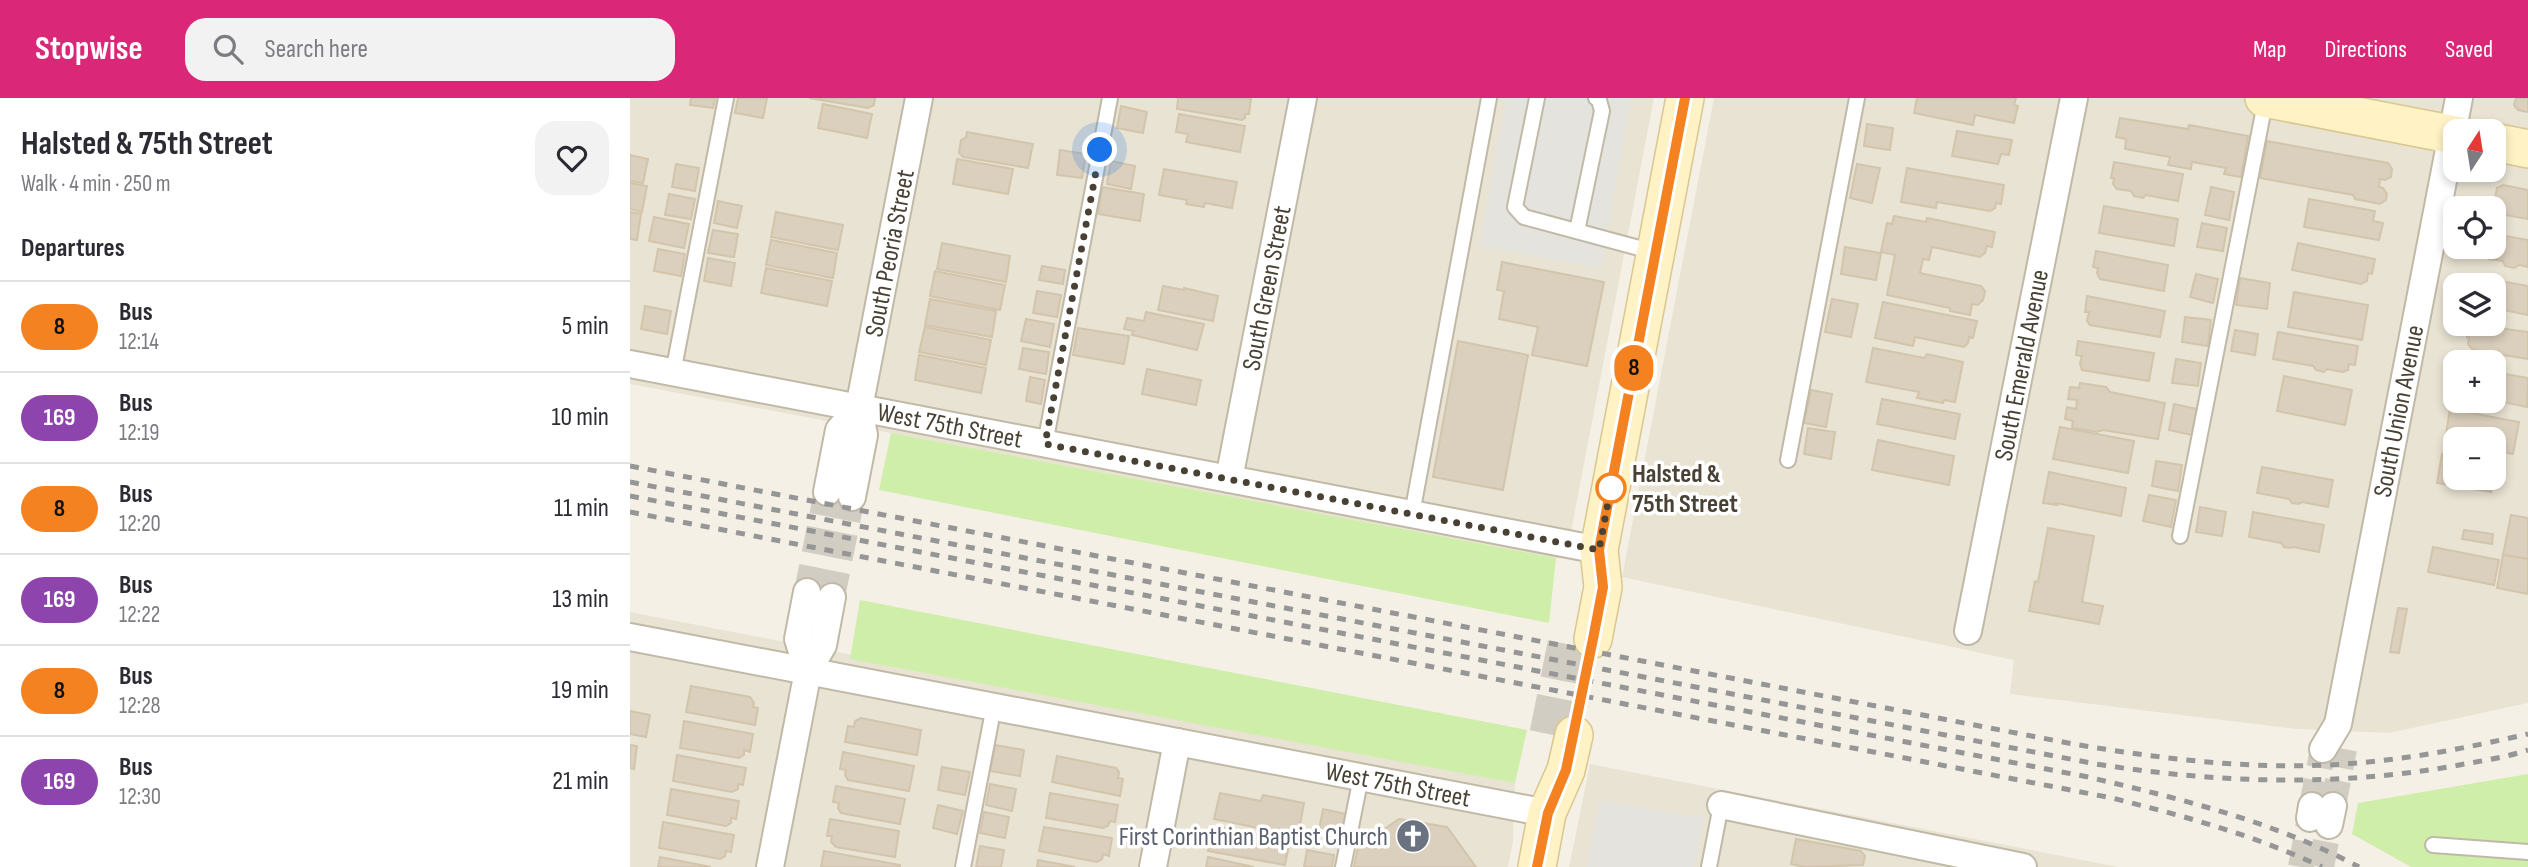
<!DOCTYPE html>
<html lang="en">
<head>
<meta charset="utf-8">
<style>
	body { margin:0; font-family:"Sofia Sans Condensed",sans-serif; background:#f2f2f3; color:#2b2b33; height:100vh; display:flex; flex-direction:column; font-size:26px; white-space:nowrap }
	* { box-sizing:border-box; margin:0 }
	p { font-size:23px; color:#7c7c81 }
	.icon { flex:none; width:38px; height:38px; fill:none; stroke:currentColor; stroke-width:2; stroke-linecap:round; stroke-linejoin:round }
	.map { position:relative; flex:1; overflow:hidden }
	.sheet { display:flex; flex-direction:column; background:#fff; width:630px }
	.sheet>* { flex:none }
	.badge { padding:0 14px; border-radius:23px; font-size:24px; line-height:46px }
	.needle { width:46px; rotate:12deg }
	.fabs { position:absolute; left:1813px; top:21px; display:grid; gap:14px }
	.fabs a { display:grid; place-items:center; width:63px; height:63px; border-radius:14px; background:#fff; box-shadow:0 4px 10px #0003; font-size:35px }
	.you { position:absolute; width:35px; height:35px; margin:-18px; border:5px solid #fff; border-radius:50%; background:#1a73e8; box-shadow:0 0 0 10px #1a73e833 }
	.map>.badge { position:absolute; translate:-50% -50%; box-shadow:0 0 0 4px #fff }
	h2 { padding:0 21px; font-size:26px; line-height:63px }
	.round { display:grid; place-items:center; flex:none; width:74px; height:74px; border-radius:21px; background:#f2f2f3 }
	.head { display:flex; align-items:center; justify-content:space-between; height:119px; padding:0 21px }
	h1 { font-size:33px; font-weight:700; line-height:52px }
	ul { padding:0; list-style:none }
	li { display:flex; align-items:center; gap:21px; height:91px; padding:0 21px; border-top:2px solid #e1e1e2 }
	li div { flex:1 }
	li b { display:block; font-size:26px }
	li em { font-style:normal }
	li .badge { min-width:77px; font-weight:700; text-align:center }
	header { display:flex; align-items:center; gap:42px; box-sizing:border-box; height:98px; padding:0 35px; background:#db2777; color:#fff }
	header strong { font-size:33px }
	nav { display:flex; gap:38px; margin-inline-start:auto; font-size:24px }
	.search { width:490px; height:63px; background:#f2f2f3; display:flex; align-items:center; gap:18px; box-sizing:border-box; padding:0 24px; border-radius:21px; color:#7c7c81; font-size:26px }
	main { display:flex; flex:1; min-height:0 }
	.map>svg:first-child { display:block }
</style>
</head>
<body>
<header>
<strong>Stopwise</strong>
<div class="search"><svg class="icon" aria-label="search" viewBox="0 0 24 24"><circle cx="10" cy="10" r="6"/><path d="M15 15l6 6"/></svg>Search here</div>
<nav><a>Map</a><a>Directions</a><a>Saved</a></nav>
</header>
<main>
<section class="sheet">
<div class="head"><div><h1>Halsted &amp; 75th Street</h1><p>Walk · 4 min · 250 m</p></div><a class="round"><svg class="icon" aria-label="heart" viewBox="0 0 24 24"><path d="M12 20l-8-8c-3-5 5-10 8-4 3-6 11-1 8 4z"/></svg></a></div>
<h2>Departures</h2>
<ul>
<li><span class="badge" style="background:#f58220;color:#111">8</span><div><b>Bus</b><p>12:14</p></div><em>5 min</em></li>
<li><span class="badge" style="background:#8e44ad;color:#fff">169</span><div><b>Bus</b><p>12:19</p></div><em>10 min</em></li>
<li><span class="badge" style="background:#f58220;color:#111">8</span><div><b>Bus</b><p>12:20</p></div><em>11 min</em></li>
<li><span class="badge" style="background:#8e44ad;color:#fff">169</span><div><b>Bus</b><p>12:22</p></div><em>13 min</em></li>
<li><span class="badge" style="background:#f58220;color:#111">8</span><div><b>Bus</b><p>12:28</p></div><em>19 min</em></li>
<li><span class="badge" style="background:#8e44ad;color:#fff">169</span><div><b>Bus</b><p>12:30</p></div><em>21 min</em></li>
</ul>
</section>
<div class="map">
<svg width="1898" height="769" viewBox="0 0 1898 769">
	<rect width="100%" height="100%" fill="#f5f0e6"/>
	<g fill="#e9e3d3" fill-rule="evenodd">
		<path d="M0,0H1024L936,460H926L0,286Z"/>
		<path d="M1084,0H1898V605L1759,635L1666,631L1380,596L1384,562L992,479ZM1825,33H1864V72H1825ZM1825,110H1864V149H1825ZM1825,187H1864V226H1825ZM1825,264H1864V303H1825ZM1825,341H1864V380H1825Z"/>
		<path d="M0,514L885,685L883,743L878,769H0Z"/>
		<path d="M960,666L1488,769H939Z"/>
	</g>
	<g fill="#ceeeaa">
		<path d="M261,335L926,460L919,525L249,392Z"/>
		<path d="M230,502L897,632L885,685L220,561Z"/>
		<path d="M1898,676V769H1781L1722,736L1728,705Z"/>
	</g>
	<g fill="#e5e3de">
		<path d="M876,0H1001L971,170L850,148Z"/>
		<path d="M970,702L1074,720L1064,769H957Z"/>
	</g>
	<g fill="#dbcfbd" stroke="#d3c5ac" stroke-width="2">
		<path d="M61,0H85L83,10L60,7Z"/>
		<path d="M108,0H137L133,20L105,15Z"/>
		<path d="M179,0H245L244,7L238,10Z"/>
		<path d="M548,0H617L621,1L619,16H615V20L612,22L547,11Z"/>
		<path d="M1287,0H1386L1384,7L1388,8L1384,25L1345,17L1343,27L1284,15Z"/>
		<path d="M1886,0H1898V14L1888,12L1884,7Z"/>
		<path d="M193,6L242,16L237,40L188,30Z"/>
		<path d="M491,8L517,14L513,35L487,30Z"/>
		<path d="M549,16L615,28L610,54L556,44L558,36L546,34Z"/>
		<path d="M1490,20L1558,31L1559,27L1618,38L1611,79L1594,76L1596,70L1562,64L1561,71L1538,67L1540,59L1495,51L1496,41L1486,39Z"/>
		<path d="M1237,26L1263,30L1260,52L1234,48Z"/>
		<path d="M1327,33L1382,42L1379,57L1371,56L1368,66L1322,58Z"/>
		<path d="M337,34L403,46L398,70L333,59L329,55L331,42L336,39Z"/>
		<path d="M1637,43L1758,65L1762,71L1761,79L1755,82L1750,81L1749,89L1753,90L1757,96L1756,102L1750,106L1725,101L1723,97L1630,80Z"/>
		<path d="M430,52L456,56L452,80L427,77Z"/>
		<path d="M0,57L18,61L13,85L0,83Z"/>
		<path d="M327,61L383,71L378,96L323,86Z"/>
		<path d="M481,63L505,68L501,91L477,86Z"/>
		<path d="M1484,64L1553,76L1548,103L1516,97L1513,100L1504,98L1501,93L1487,91L1483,86L1484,80H1481Z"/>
		<path d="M46,66L69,70L65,93L42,89Z"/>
		<path d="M1227,66L1250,70L1242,105L1220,100Z"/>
		<path d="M1277,70L1374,87L1371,106L1366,105L1365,110L1360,113L1307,104L1306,110L1271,104Z"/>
		<path d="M534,71L607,84L602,110L575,105L574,109L556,106L557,102L529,97Z"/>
		<path d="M0,85L17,88L12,114L0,111Z"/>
		<path d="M1873,87L1898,92V121L1864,115V110H1861L1863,99L1865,100L1867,90Z"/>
		<path d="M472,89L514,96L510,123L468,116Z"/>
		<path d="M1581,89L1604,94L1599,122L1575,117Z"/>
		<path d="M39,96L65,101L61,121L35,117Z"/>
		<path d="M1679,101L1745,113L1743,123L1753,125L1749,142L1674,129Z"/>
		<path d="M88,103L112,108L107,130L84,125Z"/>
		<path d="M1474,108L1548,121L1544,148L1469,135Z"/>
		<path d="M0,114L11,116L7,142L0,141Z"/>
		<path d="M146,114L213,127L208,152L141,139Z"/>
		<path d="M1264,118L1296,124L1297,120L1365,134L1362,149L1357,148L1355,155L1350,159L1302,149L1299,162L1293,161L1290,175L1351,188L1355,193L1353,202L1348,207L1342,206L1340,217L1320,213V210L1257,197L1265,157L1251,154L1257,125L1262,126Z"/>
		<path d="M24,119L59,126L54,150L19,143Z"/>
		<path d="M1572,125L1597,130L1593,153L1567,149Z"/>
		<path d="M83,132L108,136L104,159L78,155Z"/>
		<path d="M1864,136L1898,142V169L1889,167L1884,170L1875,168L1873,163L1859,161L1854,149H1864Z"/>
		<path d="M141,142L207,155L203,180L136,167Z"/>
		<path d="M312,145L380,158L376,184L307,171Z"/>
		<path d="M1668,145L1745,161L1742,176L1738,175L1737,183L1731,186L1662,172Z"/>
		<path d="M1215,149L1251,155L1246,182L1211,176Z"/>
		<path d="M28,151L55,156L51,178L24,173Z"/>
		<path d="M1466,153L1538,167L1534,193L1470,181L1467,175L1468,170L1463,169Z"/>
		<path d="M78,160L105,165L101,188L74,183Z"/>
		<path d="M872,164L974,184L957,268L902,257L908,229L869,221L874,193L867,192Z"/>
		<path d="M412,168L435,172L433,186L409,182Z"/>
		<path d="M136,170L202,183L197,208L131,195Z"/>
		<path d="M305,173L375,187L370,212L300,198Z"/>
		<path d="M1566,176L1588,181L1583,205L1560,199Z"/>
		<path d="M1848,179L1898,188V217L1864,210V187H1846Z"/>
		<path d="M1610,180L1640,185L1637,211L1606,207Z"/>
		<path d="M533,188L554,192V190L588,198L583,223L528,212Z"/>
		<path d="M407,193L431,197L427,219L403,215Z"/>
		<path d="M1664,194L1738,207L1732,242L1658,229Z"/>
		<path d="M1457,198L1535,213L1530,239L1460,227L1457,223L1459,214H1455Z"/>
		<path d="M300,201L366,213L362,239L295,227Z"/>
		<path d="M1202,201L1228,206L1221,239L1195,234Z"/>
		<path d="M1253,204L1347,223L1343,240L1339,239L1338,245L1334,249L1285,239L1283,248L1245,240Z"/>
		<path d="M15,208L41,213L37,236L11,231Z"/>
		<path d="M516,214L574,226L567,252L502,237L503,233L494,231L497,220L514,223Z"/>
		<path d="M1555,219L1581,222L1578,248L1552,244Z"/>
		<path d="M396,221L424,226L420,249L391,243Z"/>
		<path d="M1839,226L1898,234V261L1873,257L1868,259L1857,257L1855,254L1842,251L1838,246L1839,238L1837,239Z"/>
		<path d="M295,229L361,242L356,267L289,254Z"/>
		<path d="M448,230L499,238L494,266L443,257Z"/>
		<path d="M1605,232L1628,236L1625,257L1601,253Z"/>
		<path d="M1648,234L1728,248L1725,267L1719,266L1718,272L1713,274L1697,271L1694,274L1686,272L1683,268L1643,261Z"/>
		<path d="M828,243L898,257L873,392L803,379Z"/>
		<path d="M1448,243L1524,255L1519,283L1452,272L1450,265L1452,258L1446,257Z"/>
		<path d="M393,250L419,254L416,276L389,271Z"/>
		<path d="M1243,250L1294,260L1297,256L1333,264L1325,304L1314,302L1313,305L1287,300L1289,294L1236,284Z"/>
		<path d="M289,257L356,270L351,295L285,282Z"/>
		<path d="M1546,261L1571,265L1568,288L1542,285Z"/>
		<path d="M517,271L571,282L566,307L512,296Z"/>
		<path d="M1864,274L1898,280L1897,309L1864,302Z"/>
		<path d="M1654,278L1722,292L1715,327L1647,313Z"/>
		<path d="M400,279L415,282L411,306L396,303Z"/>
		<path d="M1450,285L1476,289L1480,294L1535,305L1528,341L1473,332L1467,334L1442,330L1443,323L1435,321L1437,309L1446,311L1447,302L1438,301L1440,289L1449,290Z"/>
		<path d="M1181,292L1202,296L1196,329L1174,325Z"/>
		<path d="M1252,301L1330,316L1325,341L1247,326Z"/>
		<path d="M1544,306L1567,311L1562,337L1539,332Z"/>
		<path d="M1820,311L1889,324L1883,356L1864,352V341H1825V344L1815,342Z"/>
		<path d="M1430,329L1504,343L1498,375L1423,361Z"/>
		<path d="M1178,330L1205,334L1201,361L1174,356Z"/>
		<path d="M1248,342L1324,358L1319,387L1242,372Z"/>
		<path d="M1812,356L1825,358V380H1863L1861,394L1807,385Z"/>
		<path d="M1526,363L1552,367L1548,393L1522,388Z"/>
		<path d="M1632,369L1703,382L1698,409L1672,404L1669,406L1662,405L1659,401L1627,395Z"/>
		<path d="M1419,374L1496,390L1491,418L1426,405L1427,407L1413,405Z"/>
		<path d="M1519,397L1546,402L1541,429L1513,423Z"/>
		<path d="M1570,409L1596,414L1592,438L1566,434Z"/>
		<path d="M1623,414L1694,427L1689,454L1663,449L1661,450L1654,449L1651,445L1619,439Z"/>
		<path d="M1881,417L1898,420V461L1873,457Z"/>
		<path d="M1418,430L1464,438L1452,504L1473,508L1469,526L1399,513L1405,483L1408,484Z"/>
		<path d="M1834,432L1863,436L1862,446L1832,441Z"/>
		<path d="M1803,449L1869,462L1864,487L1798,474Z"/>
		<path d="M1873,457L1898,461V496L1867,490Z"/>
		<path d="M1768,510L1777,511L1769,555L1760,554Z"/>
		<path d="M61,588L120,599L124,605L123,609L128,610L125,627L56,614Z"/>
		<path d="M0,613L20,617L16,639L0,636Z"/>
		<path d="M231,620L291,632L287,657L215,644L218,628L224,629L225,623Z"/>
		<path d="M54,623L123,636L120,654L114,652V657L109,660L50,650Z"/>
		<path d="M0,647L7,648L4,671L0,670Z"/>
		<path d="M365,647L394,652L390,678L360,673Z"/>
		<path d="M213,654L284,668L279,693L218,682L215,677L216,672L210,671Z"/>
		<path d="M47,657L116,670L113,687L108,686V691L102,694L43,683Z"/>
		<path d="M427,658L486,670L489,674L488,680L493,681L490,698L422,684Z"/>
		<path d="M312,669L340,674L335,697L308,692Z"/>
		<path d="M360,686L386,691L382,713L356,707Z"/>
		<path d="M206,688L275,701L270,726L211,715L208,710L209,705L203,704Z"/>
		<path d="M41,691L109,703L106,721L101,720V725L96,728L37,717Z"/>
		<path d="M420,695L488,707L485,724L480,723L478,728L473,730L416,720Z"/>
		<path d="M590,695L631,703L633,697L674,705L668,738L584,721Z"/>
		<path d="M308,707L333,713L327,736L303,730Z"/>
		<path d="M693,711L716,716L711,741L688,737Z"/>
		<path d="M354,714L379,719L375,740L350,735Z"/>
		<path d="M200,721L269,733L265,759L206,749L201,744L202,738H197Z"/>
		<path d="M769,721L817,729L846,769H724L728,749Z"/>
		<path d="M33,724L104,737L101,754L96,753L95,758L90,761L29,750Z"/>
		<path d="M582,728L660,742L655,767L578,753Z"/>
		<path d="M414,729L482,740L479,758L473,756L472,761L467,764L409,753Z"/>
		<path d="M1166,741L1231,753L1235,758L1233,767L1175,769L1161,766Z"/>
		<path d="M350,748L374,752L371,769H346Z"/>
		<path d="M677,752L704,757L702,769H674Z"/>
		<path d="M194,753L270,767V769H191Z"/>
		<path d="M30,759L81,769H28Z"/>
		<path d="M578,759L624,769H576Z"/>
		<path d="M408,762L445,769H407Z"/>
	</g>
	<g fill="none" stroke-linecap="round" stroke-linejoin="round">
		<g stroke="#d2cdc2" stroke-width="26" stroke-dasharray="26 13" stroke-linecap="butt">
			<path d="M177,494L197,394"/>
			<path d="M202,499L222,399"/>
			<path d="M1682,708L1693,651"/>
			<path d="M1703,708L1714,651"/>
			<path d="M1671,769L1680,720"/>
			<path d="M1691,769L1699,727"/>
		</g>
		<path stroke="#d2cdc2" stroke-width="37" stroke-dasharray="37 18" stroke-linecap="butt" d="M918,636L938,536"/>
		<g stroke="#c1b9a7" stroke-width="18">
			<g id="lane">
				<path d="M907,0L885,109L894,119L1024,154"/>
				<path d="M947,133L972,13L969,2L966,0"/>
				<path d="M43,275L96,0"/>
				<path d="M415,346L480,0"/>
				<path d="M1158,362L1227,0"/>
				<path d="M782,416L859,0"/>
				<path d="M1550,438L1636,0"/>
				<path d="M1803,747L1898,754"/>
				<path d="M333,769L364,608"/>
				<path d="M713,769L731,679"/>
				<path d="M1079,769L1091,707"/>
			</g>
		</g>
		<g stroke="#c1b9a7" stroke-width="30">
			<g id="street">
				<path d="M0,266L969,452"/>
				<path d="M599,381L673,0"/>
				<path d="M197,394L209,332L229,310"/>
				<path d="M222,399L234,337L229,310L289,0"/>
				<path d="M177,494L168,541L178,573"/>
				<path d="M1338,533L1444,0"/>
				<path d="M0,539L917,715"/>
				<path d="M1693,651L1708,626L1829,0"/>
				<path d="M1091,707L1393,769"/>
				<path d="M1680,720L1682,708"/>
				<path d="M1699,727L1703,708"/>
				<path d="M140,769L178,573L193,547L202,499"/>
				<path d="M523,769L547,644"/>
			</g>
		</g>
		<g stroke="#d9c790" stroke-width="40">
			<g id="secondary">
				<path d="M1634,0L1825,37"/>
				<path d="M1864,44L1898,51"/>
				<path d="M963,541L973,489L969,452L1055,0"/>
				<path d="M907,769L917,715L936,672L944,637"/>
			</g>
		</g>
		<use href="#lane" stroke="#fff" stroke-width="14"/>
		<use href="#street" stroke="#fff" stroke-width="26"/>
		<use href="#secondary" stroke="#fff2c5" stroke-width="37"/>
		<g stroke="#969696" stroke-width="5" stroke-dasharray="9 9" stroke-linecap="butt">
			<path d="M0,368L1443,646C1527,660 1612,671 1698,667C1765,664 1832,651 1898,636"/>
			<path d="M0,384L1466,666C1588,685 1702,689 1824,668C1849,663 1874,660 1898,652"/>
			<path d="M0,398L1458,679C1551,701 1643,723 1729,769"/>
			<path d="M0,414L1482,700C1554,718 1624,737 1692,769"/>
		</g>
	</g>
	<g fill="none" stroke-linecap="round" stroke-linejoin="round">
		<g stroke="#fff" stroke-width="16">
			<path id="line" d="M907,769L918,715L936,672L963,541L973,489L969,452L1055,0"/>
		</g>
		<use href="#line" stroke="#f58220" stroke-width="10"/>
		<path stroke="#484134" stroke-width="7" stroke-dasharray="0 12.6" d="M470,52L415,346L969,452L982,384L981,390"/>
	</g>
	<defs>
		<g id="church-disc" transform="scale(1.75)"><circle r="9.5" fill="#6b7280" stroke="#fff"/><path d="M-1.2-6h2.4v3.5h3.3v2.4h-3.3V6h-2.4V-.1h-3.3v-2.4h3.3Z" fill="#fff"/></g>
	</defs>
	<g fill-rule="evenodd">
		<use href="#church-disc" x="783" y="738"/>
	</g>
	<circle fill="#fff" stroke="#f58220" stroke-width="3.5" cx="981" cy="390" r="14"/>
	<g text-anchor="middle" stroke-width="7" stroke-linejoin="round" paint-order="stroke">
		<g font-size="26" fill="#484134" stroke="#fff">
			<text transform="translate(259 155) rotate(-79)" y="9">South Peoria Street</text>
			<text transform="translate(636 190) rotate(-79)" y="9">South Green Street</text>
			<text transform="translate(1391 267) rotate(-79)" y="9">South Emerald Avenue</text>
			<text transform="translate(1768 313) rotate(-79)" y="9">South Union Avenue</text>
			<text transform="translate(320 327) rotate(11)" y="9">West 75th Street</text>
			<text transform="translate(768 686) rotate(11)" y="9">West 75th Street</text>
		</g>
		<g font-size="26" font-weight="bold" fill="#484134" stroke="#fff" text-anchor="start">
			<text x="1002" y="384">Halsted &amp;<tspan x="1002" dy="30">75th Street</tspan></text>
		</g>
		<g font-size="26" fill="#5b616d" stroke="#fff" text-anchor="end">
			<text x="758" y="747">First Corinthian Baptist Church</text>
		</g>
	</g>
</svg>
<div class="fabs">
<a><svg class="needle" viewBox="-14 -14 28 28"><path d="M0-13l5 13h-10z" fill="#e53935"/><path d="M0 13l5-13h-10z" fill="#7c7c81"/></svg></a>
<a><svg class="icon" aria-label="locate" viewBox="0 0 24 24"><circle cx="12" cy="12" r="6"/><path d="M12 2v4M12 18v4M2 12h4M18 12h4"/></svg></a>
<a><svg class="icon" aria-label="layers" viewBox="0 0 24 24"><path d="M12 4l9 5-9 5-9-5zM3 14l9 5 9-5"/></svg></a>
<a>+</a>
<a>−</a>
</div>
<div class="you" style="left:470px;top:52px"></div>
<b class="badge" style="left:1004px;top:270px;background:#f58220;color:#111">8</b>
</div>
</main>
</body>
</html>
